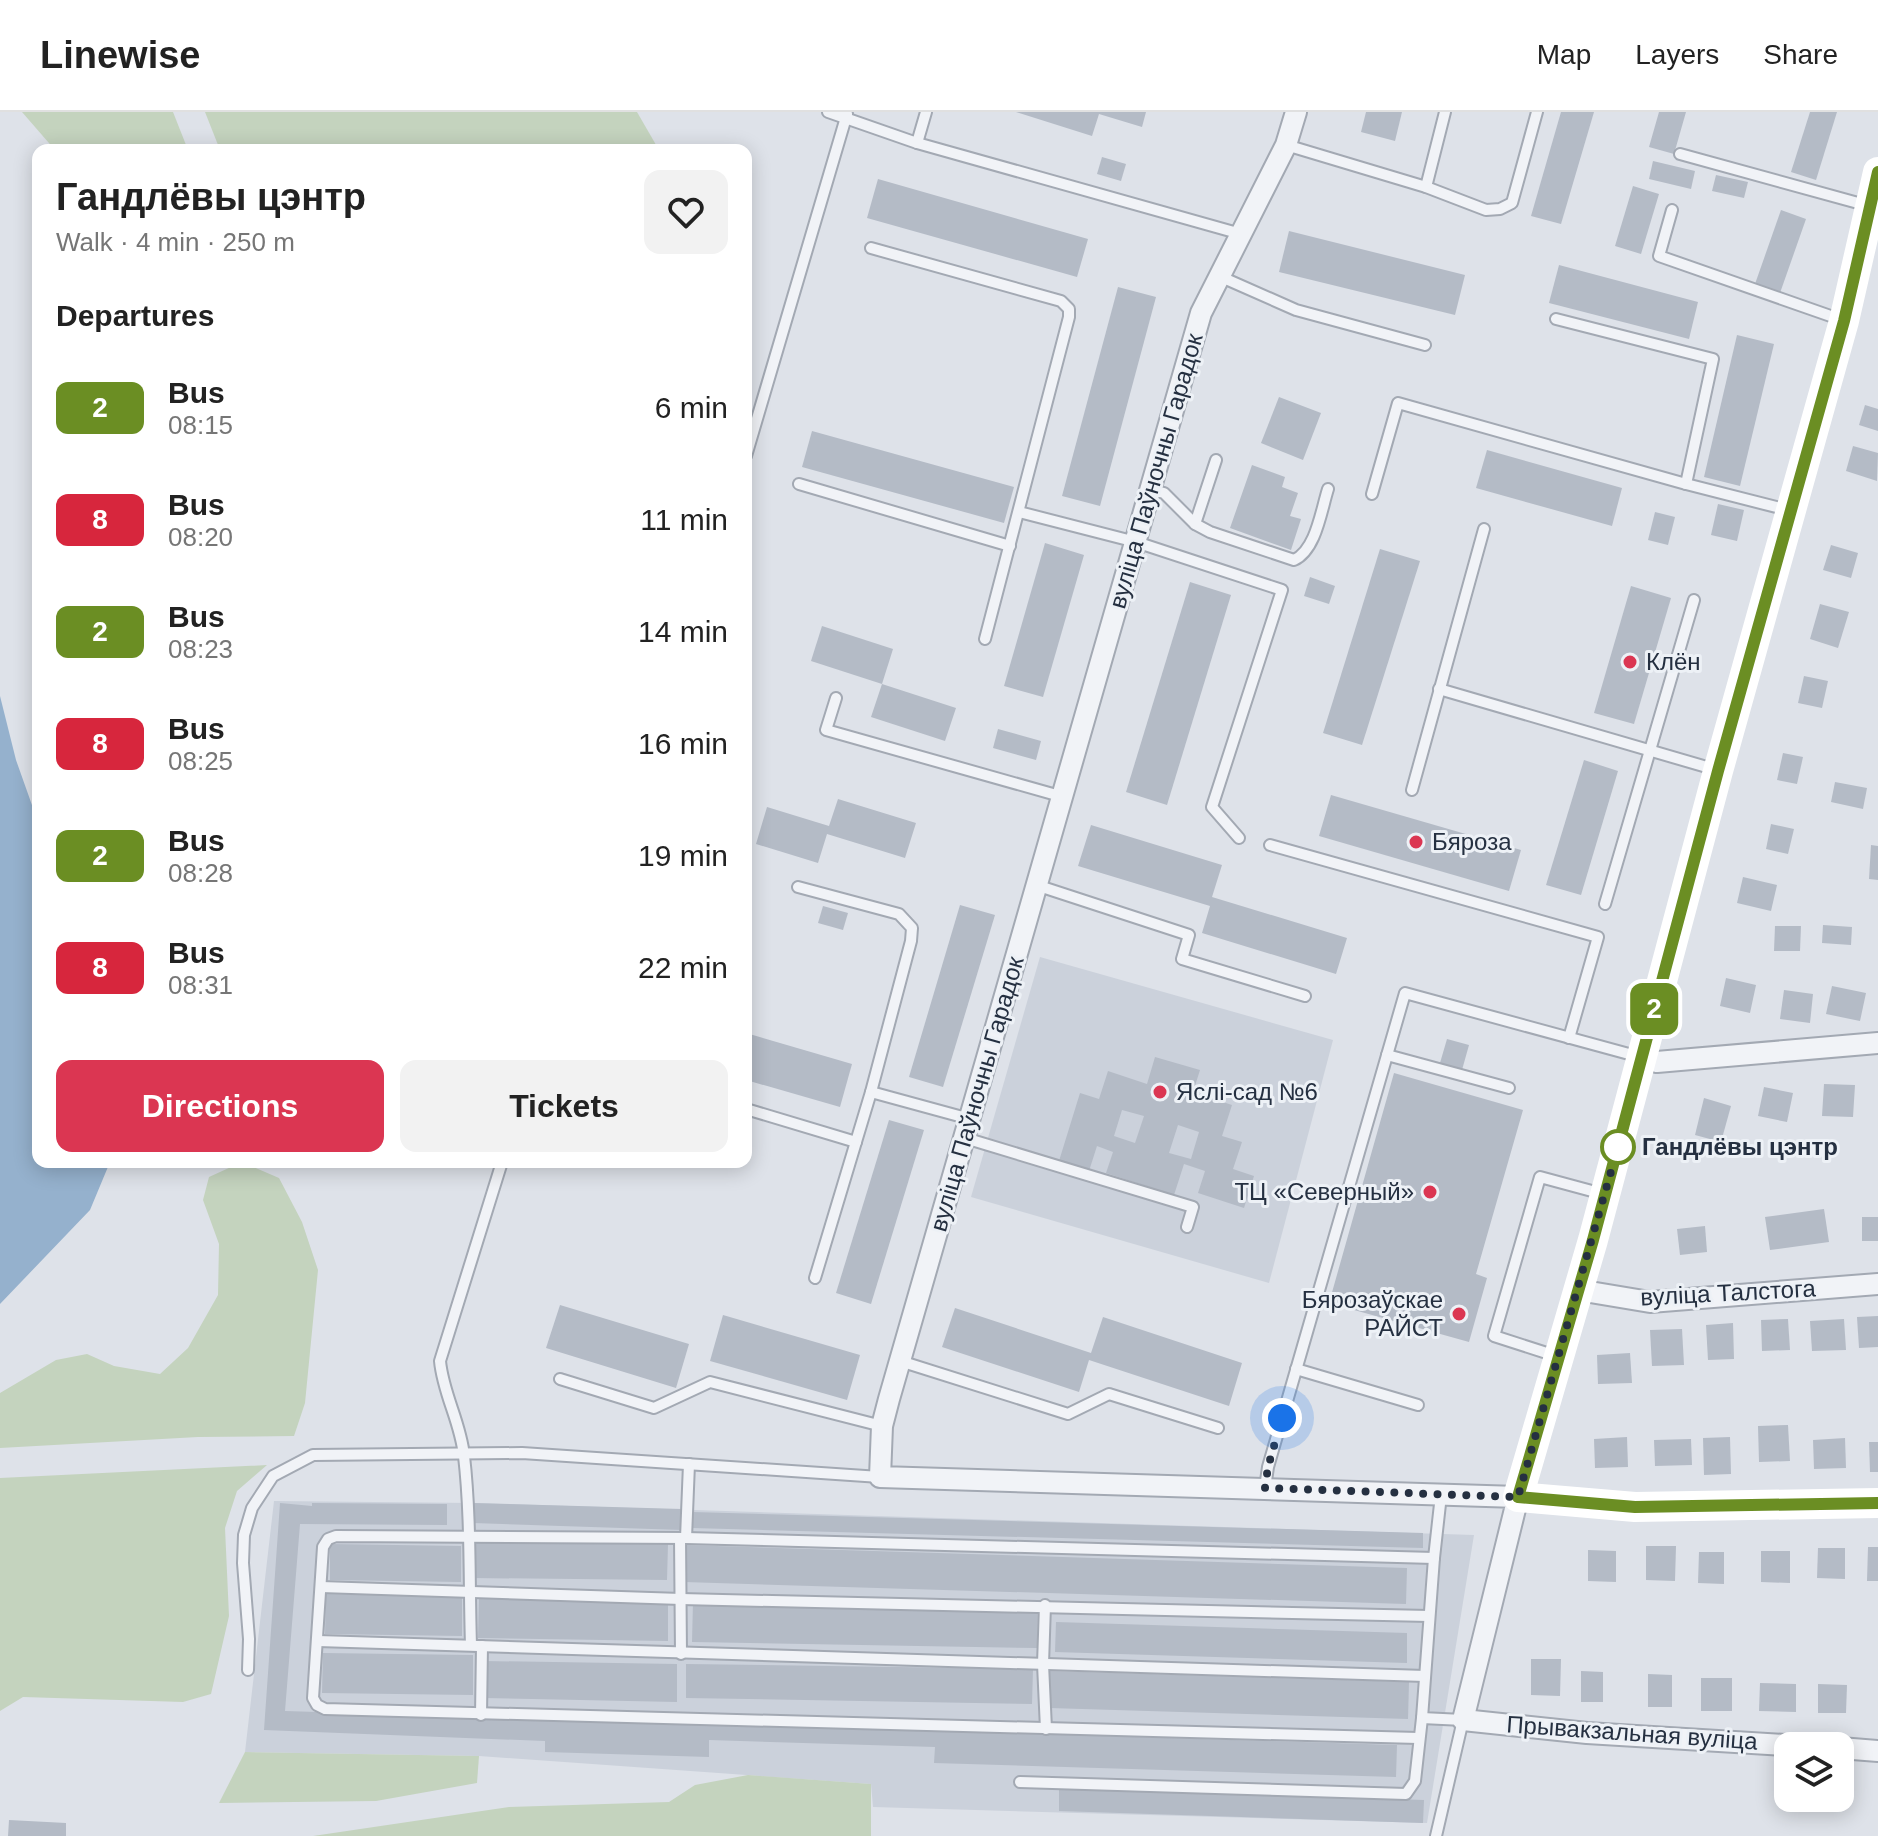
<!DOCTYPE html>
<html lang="en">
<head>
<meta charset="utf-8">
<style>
	body { margin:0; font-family:Arial,sans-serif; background:#f2f2f2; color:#222; height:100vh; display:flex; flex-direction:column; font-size:30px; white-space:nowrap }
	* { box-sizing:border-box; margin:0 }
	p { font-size:26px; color:#767676 }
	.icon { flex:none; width:44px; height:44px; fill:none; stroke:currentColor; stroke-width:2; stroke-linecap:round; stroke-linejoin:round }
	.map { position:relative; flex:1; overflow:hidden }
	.sheet { position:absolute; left:32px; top:32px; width:720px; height:1024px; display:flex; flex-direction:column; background:#fff; border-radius:16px; box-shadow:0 4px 20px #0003 }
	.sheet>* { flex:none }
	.badge { padding:0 16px; border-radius:12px; font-size:28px; line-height:52px }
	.tools { position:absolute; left:1774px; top:1620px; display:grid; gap:16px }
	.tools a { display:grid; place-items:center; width:80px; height:80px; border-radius:16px; background:#fff; box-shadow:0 4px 20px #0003; font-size:40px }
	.you { position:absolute; width:40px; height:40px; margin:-20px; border:6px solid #fff; border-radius:50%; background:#1a73e8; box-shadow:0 0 0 12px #1a73e833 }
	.map>.badge { position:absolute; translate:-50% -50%; box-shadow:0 0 0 4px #fff }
	h2 { padding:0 24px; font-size:30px; line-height:72px }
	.round { display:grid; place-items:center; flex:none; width:84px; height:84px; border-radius:16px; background:#f2f2f2 }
	.headline { display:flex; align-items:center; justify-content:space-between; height:136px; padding:0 24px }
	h1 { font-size:38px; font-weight:800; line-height:60px }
	.primary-button { display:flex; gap:16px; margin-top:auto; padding:16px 24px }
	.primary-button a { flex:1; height:92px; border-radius:16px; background:#db3652; color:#fff; font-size:32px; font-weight:800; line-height:92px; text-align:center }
	.primary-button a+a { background:#f2f2f2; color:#222 }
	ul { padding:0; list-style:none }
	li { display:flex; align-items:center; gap:24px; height:112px; padding:0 24px }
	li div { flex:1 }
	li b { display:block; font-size:30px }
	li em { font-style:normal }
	li .badge { min-width:88px; font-weight:700; text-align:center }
	header { display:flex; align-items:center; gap:48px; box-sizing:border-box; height:112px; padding:0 40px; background:#fff; border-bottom:2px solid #e0e0e0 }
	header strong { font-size:38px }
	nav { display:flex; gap:44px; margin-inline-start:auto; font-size:28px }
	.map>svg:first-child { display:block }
</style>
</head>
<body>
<header>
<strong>Linewise</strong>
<nav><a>Map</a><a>Layers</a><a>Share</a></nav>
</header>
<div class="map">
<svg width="1878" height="1724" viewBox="0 0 1878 1724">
	<rect width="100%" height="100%" fill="#dee2e9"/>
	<g fill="#cbd1db">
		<path d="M1040,845L1333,928L1269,1171L971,1085Z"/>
		<path d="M274,1389L473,1391L1474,1423L1427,1711L873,1695L871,1672L479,1644L245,1640Z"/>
	</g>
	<g fill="#c4d3be">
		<path d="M22,0H173L188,38H55Z"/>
		<path d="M205,0H637L659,38H220Z"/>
		<path d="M242,1050L279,1066L302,1110L318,1158L305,1291L294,1324L198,1325L0,1336V1281L56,1248L87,1242L114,1254L160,1262L188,1236L218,1183L219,1132L203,1088L209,1065Z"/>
		<path d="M267,1353L237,1379L225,1416L229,1504L211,1582L183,1590L23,1585L0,1599V1366Z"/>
		<path d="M245,1640L479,1644L477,1671L376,1689L219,1691Z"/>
		<path d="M748,1663L871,1672V1724H313L509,1695L669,1690L695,1673Z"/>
	</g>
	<path fill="#95b1cd" d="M0,584L16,648L38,710V1050H110L90,1098L0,1192Z"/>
	<g fill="#b4bbc6" fill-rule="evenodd">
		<path d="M1016,0H1146L1142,15L1099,2L1092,24Z"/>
		<path d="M1366,0H1402L1395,29L1361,20Z"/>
		<path d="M1561,0H1594L1561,112L1531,104Z"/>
		<path d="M1659,0H1686L1674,42L1649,35Z"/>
		<path d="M1810,0H1837L1816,68L1791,60Z"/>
		<path d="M1102,45L1126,52L1121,69L1097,62Z"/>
		<path d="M1653,49L1695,59L1691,77L1649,67Z"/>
		<path d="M1716,63L1748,70L1744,86L1712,79Z"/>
		<path d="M878,67L1088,127L1077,165L867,106Z"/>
		<path d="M1633,74L1659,82L1641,142L1615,134Z"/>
		<path d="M1781,98L1806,107L1780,181L1755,172Z"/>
		<path d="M1289,119L1465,163L1455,203L1279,160Z"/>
		<path d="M1559,153L1698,190L1689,227L1549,191Z"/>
		<path d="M1118,175L1156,185L1100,394L1062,384Z"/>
		<path d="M1737,223L1774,232L1740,374L1704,365Z"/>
		<path d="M1279,285L1321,301L1303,348L1261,331Z"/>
		<path d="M1865,293L1878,297V319L1859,313Z"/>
		<path d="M812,319L1014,375L1004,411L802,355Z"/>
		<path d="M1853,334L1878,341L1877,369L1846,359Z"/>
		<path d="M1487,338L1622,376L1612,414L1476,376Z"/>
		<path d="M1252,353L1285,365L1282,375L1298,381L1290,404L1301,407L1291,438L1230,416Z"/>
		<path d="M1718,392L1744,398L1737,429L1711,423Z"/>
		<path d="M1655,400L1675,405L1668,433L1648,428Z"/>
		<path d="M1045,431L1084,443L1043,585L1004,574Z"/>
		<path d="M1831,433L1858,441L1851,466L1823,458Z"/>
		<path d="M1380,437L1420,449L1362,633L1323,621Z"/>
		<path d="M1310,465L1335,474L1329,492L1304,484Z"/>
		<path d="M1190,470L1231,483L1167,693L1126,680Z"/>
		<path d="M1631,474L1671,486L1634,612L1594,601Z"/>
		<path d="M1820,492L1849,500L1838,536L1810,527Z"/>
		<path d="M822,514L893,537L882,572L811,549Z"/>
		<path d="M1804,564L1828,569L1822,596L1798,591Z"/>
		<path d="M882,572L956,596L945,629L871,605Z"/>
		<path d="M998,617L1041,629L1036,648L993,636Z"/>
		<path d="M1783,641L1803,645L1797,672L1777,668Z"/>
		<path d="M1584,648L1618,659L1581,783L1546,773Z"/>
		<path d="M1835,670L1867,676L1863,697L1831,690Z"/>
		<path d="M1331,683L1521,738L1509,779L1319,724Z"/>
		<path d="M838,687L916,711L905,746L827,722L818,751L756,732L767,695L829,714Z"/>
		<path d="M1771,712L1794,717L1788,742L1766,737Z"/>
		<path d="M1091,713L1222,753L1212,785L1347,826L1336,862L1202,821L1210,794L1078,754Z"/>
		<path d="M1871,733L1878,734V768L1869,767Z"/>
		<path d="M1743,765L1777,773L1771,799L1737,791Z"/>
		<path d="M960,793L995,803L943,975L909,965Z"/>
		<path d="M823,794L848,801L843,818L818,811Z"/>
		<path d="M1823,813L1852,815L1851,833L1822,831Z"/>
		<path d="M1775,814H1801L1800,839H1774Z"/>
		<path d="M1726,866L1756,873L1750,901L1720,894Z"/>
		<path d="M1832,874L1866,881L1860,909L1826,902Z"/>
		<path d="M1784,878L1813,882L1810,911L1780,907Z"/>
		<path d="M746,921L852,952L840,995L746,968Z"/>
		<path d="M1447,927L1469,933L1462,958L1440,951Z"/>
		<path d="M1155,945L1200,958L1193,980L1232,993L1222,1024L1242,1030L1233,1057L1254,1064L1244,1096L1198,1081L1205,1059L1184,1052L1174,1083L1106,1061L1113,1040L1097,1034L1089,1059L1059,1049L1080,981L1099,987L1108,959L1147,972ZM1122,998L1144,1004L1135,1031L1114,1024ZM1178,1013L1199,1020L1191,1047L1169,1041Z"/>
		<path d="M1394,961L1523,998L1476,1162L1487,1166L1469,1230L1329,1191Z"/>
		<path d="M1824,972L1855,973L1853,1005L1822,1004Z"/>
		<path d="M1764,975L1793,981L1787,1010L1758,1004Z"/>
		<path d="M1704,986L1731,994L1721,1030L1695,1023Z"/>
		<path d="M889,1008L924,1018L871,1192L836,1181Z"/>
		<path d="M1824,1097L1829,1130L1770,1138L1765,1105Z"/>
		<rect x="1862" y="1105" width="16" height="24"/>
		<path d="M1705,1114L1707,1140L1680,1143L1677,1117Z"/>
		<path d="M560,1193L689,1232L676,1276L546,1236Z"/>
		<path d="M955,1196L1091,1241L1103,1205L1242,1251L1229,1294L1089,1248L1079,1280L942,1235Z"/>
		<path d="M723,1203L860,1243L847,1288L710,1249Z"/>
		<path d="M1878,1204V1235L1859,1236L1857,1205Z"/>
		<path d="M1788,1207L1790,1238L1762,1239L1761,1208Z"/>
		<path d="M1844,1207L1846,1238L1812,1239L1810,1209Z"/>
		<path d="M1733,1211L1734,1247L1708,1248L1706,1213Z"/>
		<path d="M1682,1217L1684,1253L1652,1254L1650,1218Z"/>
		<path d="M1630,1241L1632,1271L1598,1272L1597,1243Z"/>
		<path d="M1788,1313L1790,1349L1759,1350L1758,1314Z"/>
		<path d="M1627,1325L1628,1355L1595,1356L1594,1327Z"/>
		<path d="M1730,1325L1731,1362L1704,1363L1703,1326Z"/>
		<path d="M1845,1326L1846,1356L1814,1357L1813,1328Z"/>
		<path d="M1691,1327L1692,1353L1655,1354L1654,1328Z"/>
		<path d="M1869,1330H1878V1360H1870Z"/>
		<path d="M280,1391L312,1394V1391L447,1392V1413L300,1412L285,1599L1397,1633L1396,1665L934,1651L935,1635L709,1628V1645L545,1640V1629L264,1618Z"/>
		<path d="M473,1391L682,1397V1418L473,1411Z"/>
		<path d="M692,1400L1423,1421V1436L692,1416Z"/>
		<path d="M473,1429L668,1432L667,1468L472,1466Z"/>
		<path d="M330,1432L461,1434V1470L330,1468Z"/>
		<path d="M685,1433L1407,1456L1406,1492L684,1470Z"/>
		<path d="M1646,1434H1676L1675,1469L1646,1468Z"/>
		<path d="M1868,1435H1878V1469H1867Z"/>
		<path d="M1818,1436H1845V1467L1817,1466Z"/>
		<path d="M1588,1438L1616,1439V1470L1588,1469Z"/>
		<path d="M1761,1439H1790V1471L1761,1470Z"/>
		<path d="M1699,1440H1724V1472L1698,1471Z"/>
		<path d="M326,1482L462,1484V1524L325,1522Z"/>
		<path d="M479,1486L668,1489V1529L478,1526Z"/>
		<path d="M693,1490L1038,1495L1037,1536L692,1530Z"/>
		<path d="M1056,1510L1407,1521V1551L1055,1540Z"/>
		<path d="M323,1541L473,1543V1583L322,1581Z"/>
		<path d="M1531,1547H1561L1560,1584L1531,1583Z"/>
		<path d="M484,1549L677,1552V1590L484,1586Z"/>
		<path d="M686,1552L1033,1557L1032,1592L686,1586Z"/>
		<path d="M1050,1559L1409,1570L1408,1607L1049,1596Z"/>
		<path d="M1581,1559L1603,1560V1590H1581Z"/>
		<path d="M1648,1562L1672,1563V1595H1648Z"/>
		<rect x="1701" y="1566" width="31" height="33"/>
		<path d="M1760,1571L1796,1572V1600L1759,1599Z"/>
		<path d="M1818,1572L1847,1573L1846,1601H1818Z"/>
		<path d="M1059,1676L1424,1688L1423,1711L1059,1699Z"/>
		<path d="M9,1708L66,1711V1724H8Z"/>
	</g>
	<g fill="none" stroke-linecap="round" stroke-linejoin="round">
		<g stroke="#a3a9b3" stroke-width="14">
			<g id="lane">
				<path d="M828,0L917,31L1241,122"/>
				<path d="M917,31L926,0"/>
				<path d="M1286,33L1426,75L1486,98L1500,97L1512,91L1537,0"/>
				<path d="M1680,42L1869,94"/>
				<path d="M1426,75L1445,0"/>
				<path d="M1672,98L1659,144L1842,208"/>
				<path d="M871,136L1061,189L1069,197V205L985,527"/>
				<path d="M1219,164L1296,198L1425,233"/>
				<path d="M1556,207L1713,247L1686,372L1788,398"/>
				<path d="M746,344L847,2"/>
				<path d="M799,372L1010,434"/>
				<path d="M1152,378L1164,381L1195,412L1216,348"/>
				<path d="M1372,382L1398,291L1686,372"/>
				<path d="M1019,400L1136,430L1282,478L1212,695L1239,726"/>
				<path d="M1195,412L1210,420L1294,448C1316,438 1321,399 1328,377"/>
				<path d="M1439,577L1717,658"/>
				<path d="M836,586L826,618L1060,684"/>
				<path d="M1412,678L1484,417"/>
				<path d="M1270,733L1598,825L1569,926"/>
				<path d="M1036,773L1189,823L1182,847L1305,884"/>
				<path d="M798,775L899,802L912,816L911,829L871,980L815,1166"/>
				<path d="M1605,792L1694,488"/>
				<path d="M1387,943L1509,976"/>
				<path d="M871,980L970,1007"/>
				<path d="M746,997L856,1030"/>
				<path d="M965,1026L1193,1095L1187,1115"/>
				<path d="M1556,1244L1494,1224L1540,1065L1603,1082"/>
				<path d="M900,1249L1068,1302L1109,1282L1218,1316"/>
				<path d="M1296,1257L1418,1293"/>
				<path d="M560,1267L654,1296L710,1270L882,1314"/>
				<path d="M1265,1376L1268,1355L1405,881L1640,945"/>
				<path d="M680,1426L681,1542"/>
				<path d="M686,1426L689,1352"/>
				<path d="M321,1475L681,1487L1429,1504"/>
				<path d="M1045,1493L1043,1552L1046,1617"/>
				<path d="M318,1529L1425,1564"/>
				<path d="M471,1533C469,1472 471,1404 464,1344C461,1311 443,1282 440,1249L502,1050"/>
				<path d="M248,1558L249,1527L243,1451L244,1423L252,1396L273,1364L313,1343L522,1341L880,1365"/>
				<path d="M481,1603L482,1534"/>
				<path d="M1418,1626L325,1597L317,1593L313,1586L323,1435L328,1427L336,1424L686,1426L1434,1446"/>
				<path d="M1020,1670L1406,1682L1415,1669L1422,1606"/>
				<path d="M1436,1724L1463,1608L1422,1606L1434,1446L1441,1383"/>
			</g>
		</g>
		<g stroke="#a3a9b3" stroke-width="24">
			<g id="street">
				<path d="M1296,0L1286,33L1201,201L889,1287L882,1314L880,1365L1518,1385L1463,1608L1587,1621L1801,1634"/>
				<path d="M1642,945L1657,950L1680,948L1878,931"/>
				<path d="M1578,1178L1650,1190L1878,1172"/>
				<path d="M1840,1636L1878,1639"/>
			</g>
		</g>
		<use href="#lane" stroke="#f1f3f7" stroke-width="10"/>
		<use href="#street" stroke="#f1f3f7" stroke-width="20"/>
		<path stroke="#fff" stroke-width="30" d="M1878,60L1844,209L1718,659L1593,1128L1518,1385L1635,1395L1878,1391"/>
	</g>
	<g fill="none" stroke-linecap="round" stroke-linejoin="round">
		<g stroke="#fff" stroke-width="18">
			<path id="line" d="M1878,60L1844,209L1718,659L1593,1128L1518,1385L1635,1395L1878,1391"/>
		</g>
		<use href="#line" stroke="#6b8e23" stroke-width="12"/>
		<path stroke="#253041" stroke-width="8" stroke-dasharray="0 14.4" d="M1282,1306L1268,1355L1265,1376L1518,1385L1618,1035"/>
	</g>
	<g fill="#db3652" stroke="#edf1f6" stroke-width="3">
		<circle cx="1630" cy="550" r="8"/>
		<circle cx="1416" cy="730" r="8"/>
		<circle cx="1160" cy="980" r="8"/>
		<circle cx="1430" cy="1080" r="8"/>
		<circle cx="1459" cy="1202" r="8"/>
	</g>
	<circle fill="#fff" stroke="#6b8e23" stroke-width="4" cx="1618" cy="1035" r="16"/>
	<g text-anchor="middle" stroke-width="6" stroke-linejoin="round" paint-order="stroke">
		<g font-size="24" fill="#253041" stroke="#edf1f6">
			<text transform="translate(1156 359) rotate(-74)" y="8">вуліца Паўночны Гарадок</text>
			<text transform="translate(977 982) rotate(-74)" y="8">вуліца Паўночны Гарадок</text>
			<text transform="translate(1728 1181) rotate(-3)" y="8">вуліца Талстога</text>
			<text transform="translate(1632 1621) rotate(4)" y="8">Прывакзальная вуліца</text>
		</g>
		<g font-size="24" fill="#253041" stroke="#edf1f6" text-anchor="start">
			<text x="1646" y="558">Клён</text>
			<text x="1432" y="738">Бяроза</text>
			<text x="1176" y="988">Яслі-сад №6</text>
			<text x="1414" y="1088" text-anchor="end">ТЦ «Северный»</text>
			<text x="1443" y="1196" text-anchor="end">Бярозаўскае<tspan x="1443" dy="28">РАЙСТ</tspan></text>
		</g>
		<g font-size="24" font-weight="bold" fill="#253041" stroke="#edf1f6" text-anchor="start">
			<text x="1642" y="1043">Гандлёвы цэнтр</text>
		</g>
	</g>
</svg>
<div class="tools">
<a><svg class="icon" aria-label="layers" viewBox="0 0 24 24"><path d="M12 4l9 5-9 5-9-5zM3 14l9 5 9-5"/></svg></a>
</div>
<div class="you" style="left:1282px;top:1306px"></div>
<b class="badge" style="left:1654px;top:897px;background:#6b8e23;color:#fff">2</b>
<section class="sheet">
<div class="headline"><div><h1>Гандлёвы цэнтр</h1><p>Walk · 4 min · 250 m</p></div><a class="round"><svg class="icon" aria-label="heart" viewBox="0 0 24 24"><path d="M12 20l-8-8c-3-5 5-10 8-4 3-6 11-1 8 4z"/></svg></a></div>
<h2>Departures</h2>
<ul>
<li><span class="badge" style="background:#6b8e23;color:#fff">2</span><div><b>Bus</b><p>08:15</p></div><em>6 min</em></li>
<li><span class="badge" style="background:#d7263d;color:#fff">8</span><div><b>Bus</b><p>08:20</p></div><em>11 min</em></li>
<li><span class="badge" style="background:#6b8e23;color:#fff">2</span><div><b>Bus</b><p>08:23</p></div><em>14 min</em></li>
<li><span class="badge" style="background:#d7263d;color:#fff">8</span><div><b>Bus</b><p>08:25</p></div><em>16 min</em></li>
<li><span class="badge" style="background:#6b8e23;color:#fff">2</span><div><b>Bus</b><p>08:28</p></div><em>19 min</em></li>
<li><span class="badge" style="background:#d7263d;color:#fff">8</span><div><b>Bus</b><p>08:31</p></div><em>22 min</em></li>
</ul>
<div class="primary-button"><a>Directions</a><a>Tickets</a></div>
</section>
</div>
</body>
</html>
